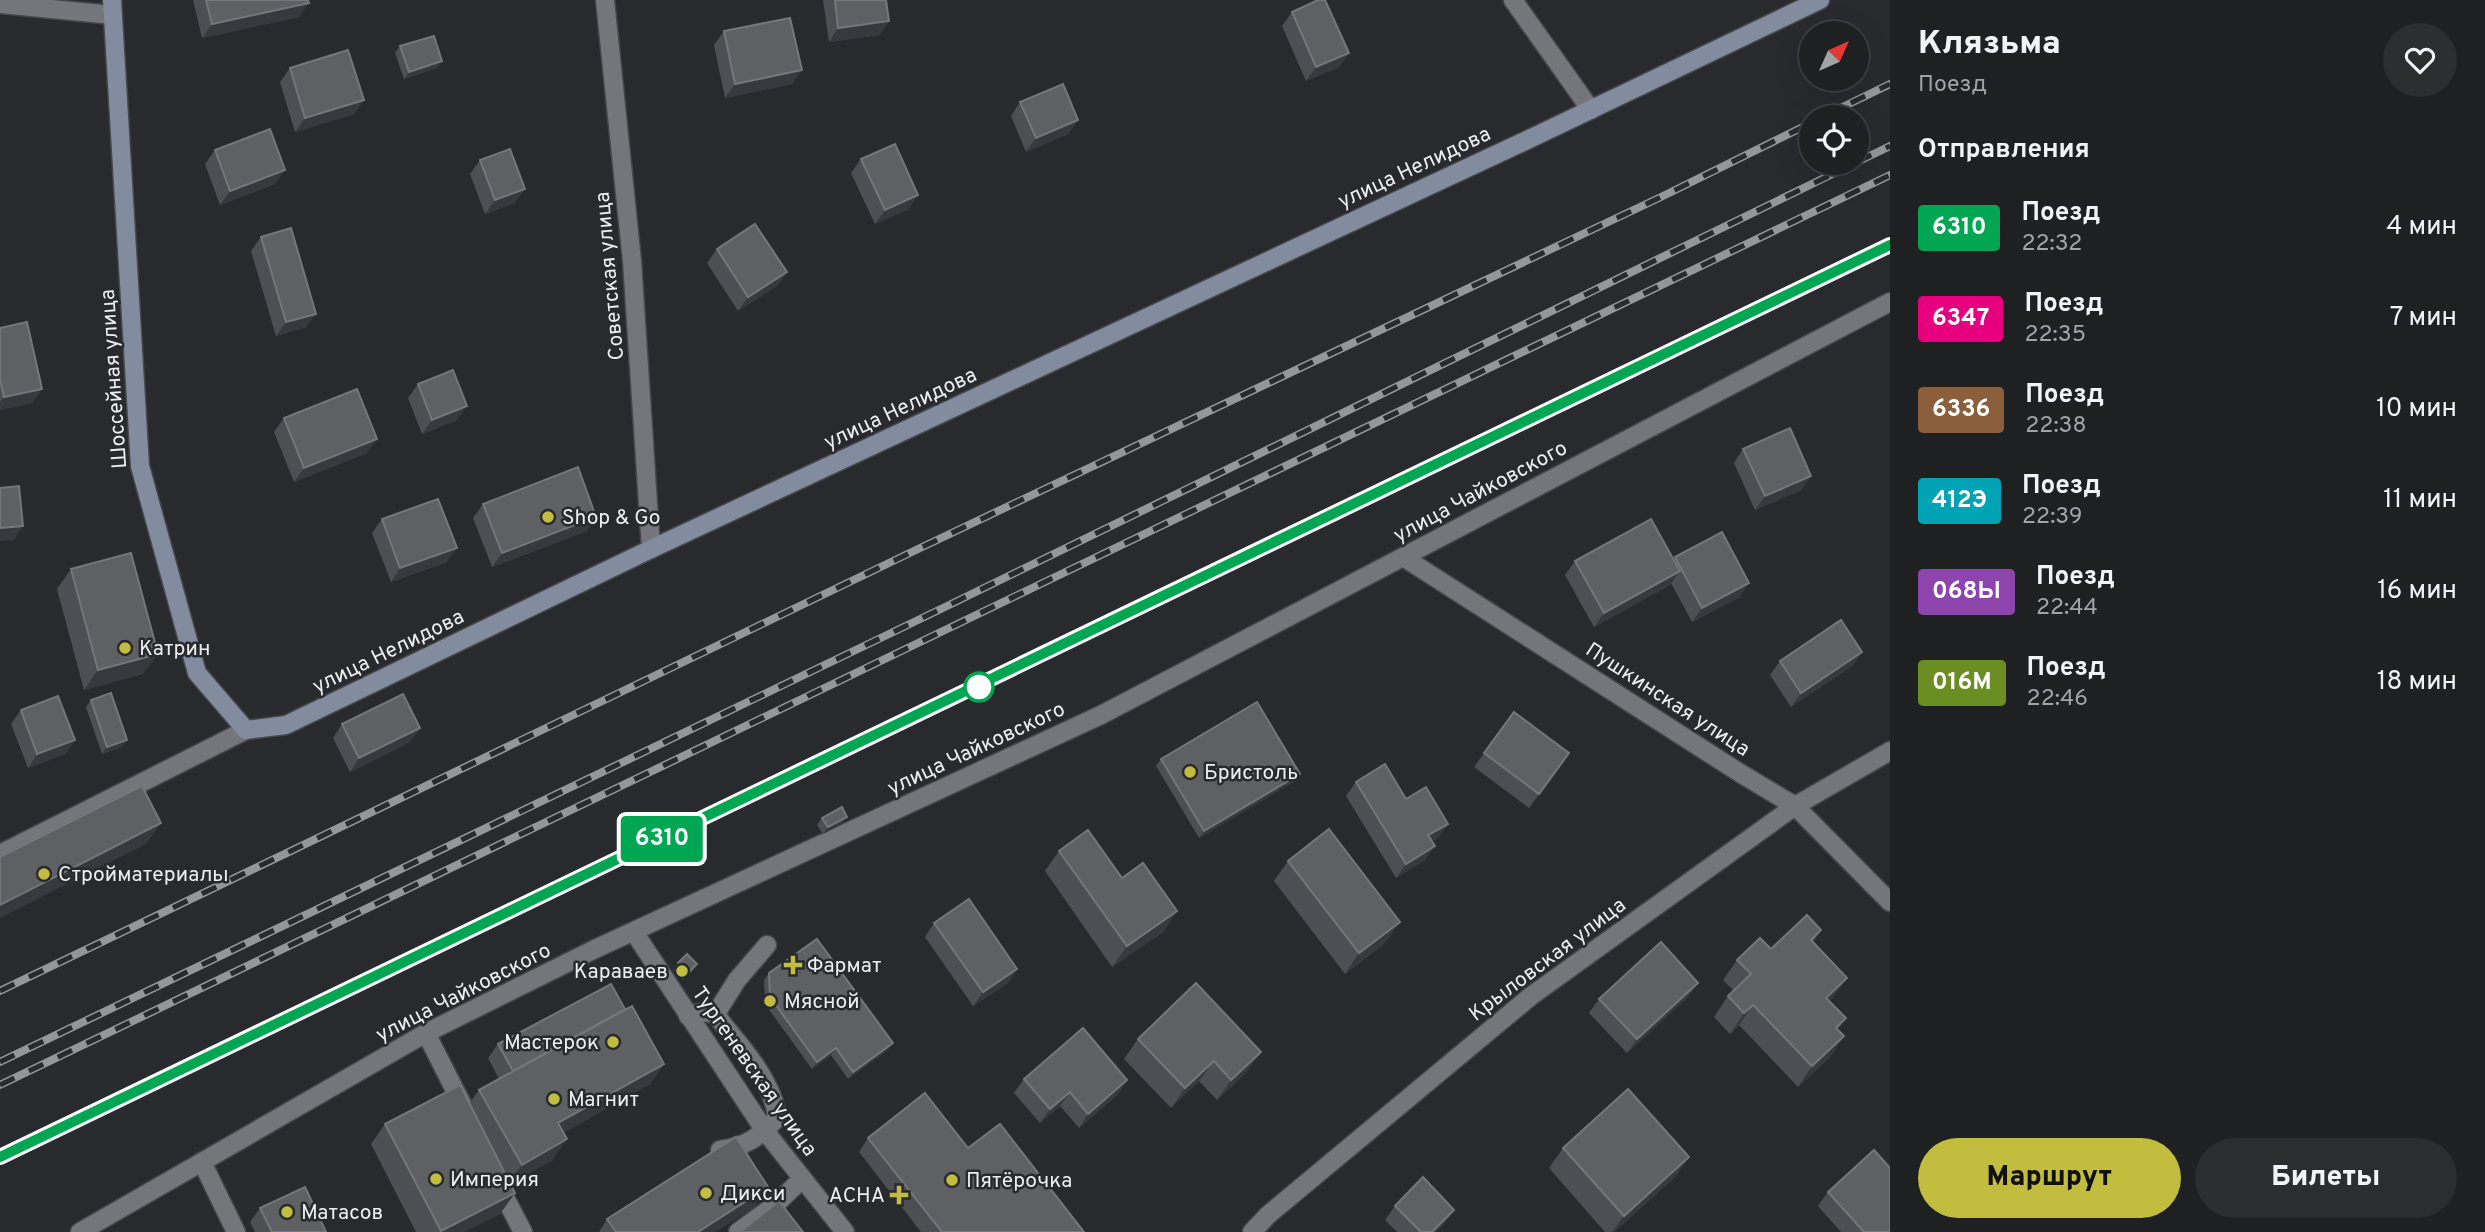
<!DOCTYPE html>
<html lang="ru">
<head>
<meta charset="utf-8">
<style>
	body { margin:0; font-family:Overpass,sans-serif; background:#2b2d2f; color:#f1f3f6; height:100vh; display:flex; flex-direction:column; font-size:26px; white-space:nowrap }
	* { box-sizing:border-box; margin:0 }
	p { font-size:23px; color:#a1a3a5 }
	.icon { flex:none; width:38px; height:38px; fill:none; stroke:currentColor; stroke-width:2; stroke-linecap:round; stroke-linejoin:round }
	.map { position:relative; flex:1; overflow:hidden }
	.panel { display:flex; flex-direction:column; background:#1e2022; width:595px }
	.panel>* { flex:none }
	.badge { padding:0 14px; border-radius:5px; font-size:24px; line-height:46px }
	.needle { width:46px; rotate:45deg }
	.buttons { position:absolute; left:1799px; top:21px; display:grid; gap:14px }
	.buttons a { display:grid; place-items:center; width:70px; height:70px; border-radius:50%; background:#1e2022; box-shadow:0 7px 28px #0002,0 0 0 2px #3c3e40; font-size:35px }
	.map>.badge { position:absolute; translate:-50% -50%; box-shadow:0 0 0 4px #fff }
	h2 { padding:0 28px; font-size:26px; line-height:63px }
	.round { display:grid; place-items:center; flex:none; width:74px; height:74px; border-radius:37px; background:#2b2d2f }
	.head { display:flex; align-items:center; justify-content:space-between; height:119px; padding:0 28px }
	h1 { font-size:33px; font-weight:800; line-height:52px }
	.cta { display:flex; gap:14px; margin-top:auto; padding:14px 28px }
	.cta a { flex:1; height:80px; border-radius:42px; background:#c2bd3f; color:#111; font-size:28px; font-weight:800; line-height:80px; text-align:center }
	.cta a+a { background:#2b2d2f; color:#f1f3f6 }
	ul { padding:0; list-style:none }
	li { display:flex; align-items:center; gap:21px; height:91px; padding:0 28px }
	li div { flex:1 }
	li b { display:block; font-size:26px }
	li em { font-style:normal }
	li .badge { min-width:77px; font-weight:700; text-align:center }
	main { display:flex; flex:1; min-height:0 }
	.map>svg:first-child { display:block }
</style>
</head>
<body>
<main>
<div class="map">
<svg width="1890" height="1232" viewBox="0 0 1890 1232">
	<rect width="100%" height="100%" fill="#282a2e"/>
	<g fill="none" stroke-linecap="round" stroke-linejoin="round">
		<g stroke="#45474a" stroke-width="21">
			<g id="service">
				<path d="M715,1015L737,980L767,945"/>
				<path d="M688,1016C697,1013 707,1010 715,1015C719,1018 723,1024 726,1028C747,1053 774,1085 777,1118C758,1138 747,1146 720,1150"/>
				<path d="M426,1033L464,1108"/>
				<path d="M202,1162L236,1232"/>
				<path d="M497,1182L523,1232"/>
				<path d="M738,1232L776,1204L802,1179"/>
			</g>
		</g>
		<g stroke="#45474a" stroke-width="21">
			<g id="minor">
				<path d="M605,0L632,261L651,549"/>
				<path d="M1513,0L1591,110"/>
				<path d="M0,4L113,15"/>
				<path d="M1403,557L1740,773L1795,806L1890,751"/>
				<path d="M0,854L246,730"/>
				<path d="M634,932L765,1131L845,1232"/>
				<path d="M80,1232L426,1033L595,949L1101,715L1890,302"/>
			</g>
		</g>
		<g stroke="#45474a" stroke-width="21">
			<path id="tertiary" d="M1252,1232L1268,1215L1531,996L1795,806L1890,902"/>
		</g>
		<g stroke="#45474a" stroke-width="21">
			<path id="secondary" d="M112,0L140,466L197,673L246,730L286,725L651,549L1525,141L1820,0"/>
		</g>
		<use href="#service" stroke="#74767b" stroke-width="18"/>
		<use href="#minor" stroke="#74767b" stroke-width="18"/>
		<use href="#tertiary" stroke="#74767b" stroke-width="18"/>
		<use href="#secondary" stroke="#838b9f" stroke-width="18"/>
		<g stroke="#949699" stroke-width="8">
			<g id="rail">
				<path d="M1822,117L1890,84"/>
				<path d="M1857,162L1890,146"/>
				<path d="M0,991L918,549L1661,197L1811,123"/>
				<path d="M0,1062L943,608L1855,163"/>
				<path d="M0,1085L1890,175"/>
				<path d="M0,1157L1890,245"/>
			</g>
		</g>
		<use href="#rail" stroke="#282a2e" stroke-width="5" stroke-dasharray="16" stroke-linecap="butt"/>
	</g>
	<g fill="#4e4f54">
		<path d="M193,0H308L299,17L202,38Z"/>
		<path d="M823,0H886L889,21L879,35L829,42Z"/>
		<path d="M1292,12L1349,53L1339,67L1306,81L1282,26Z"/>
		<path d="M724,31L802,70L792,84L725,98L714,45Z"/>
		<path d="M400,46L442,61L437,68L404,79L395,53Z"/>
		<path d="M290,68L354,114L295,132L280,82Z"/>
		<path d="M1020,102L1078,120L1068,134L1026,152L1011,116Z"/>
		<path d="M215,150L275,184L220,205L205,164Z"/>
		<path d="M861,159L909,209L875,224L851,173Z"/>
		<path d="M480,160L515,203L485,214L470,174Z"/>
		<path d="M261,237L306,327L276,336L251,251Z"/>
		<path d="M717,249L787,272L777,286L738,311L707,263Z"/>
		<path d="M0,328L42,389L32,403L0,410Z"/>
		<path d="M418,384L457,420L422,434L408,398Z"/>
		<path d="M284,418L367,453L294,482L274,432Z"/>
		<path d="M1743,449L1811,476L1801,490L1755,510L1734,463Z"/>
		<path d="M483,504L587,531L492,567L473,518Z"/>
		<path d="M382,519L447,562L391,582L372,533Z"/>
		<path d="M1675,557L1740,597L1692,622L1671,583L1670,585L1594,627L1565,575L1575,561L1673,559Z"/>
		<path d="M71,569L143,674L84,690L57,589Z"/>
		<path d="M1862,652L1852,666L1791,707L1770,675L1780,661Z"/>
		<path d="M91,700L122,747L102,754L86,707Z"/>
		<path d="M21,710L75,740L65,754L28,768L11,724Z"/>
		<path d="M1514,712L1569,753L1529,808L1474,767Z"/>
		<path d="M342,724L420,728L410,742L350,772L333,738Z"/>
		<path d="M1161,759L1295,781L1199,838L1156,766Z"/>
		<path d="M1356,782L1406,799L1448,824L1438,838L1432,841L1425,860L1396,878L1346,796Z"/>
		<path d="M822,818L842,824L823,834L817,825Z"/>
		<path d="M1059,851L1122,878L1177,911L1163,932L1112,967L1045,871Z"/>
		<path d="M1288,861L1386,942L1345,974L1274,881Z"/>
		<path d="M934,923L1017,969L1008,983L973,1006L925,937Z"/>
		<path d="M1821,930L1813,942L1833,998L1829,1001L1846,1018L1837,1030L1844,1036L1830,1057L1798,1087L1739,1025L1730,1034L1714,1017L1728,996L1734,991L1723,980L1737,960L1771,949Z"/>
		<path d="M678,963L697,964L692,971L683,980L673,970Z"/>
		<path d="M769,973L888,1050L848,1079L831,1055L812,1069L765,1004L764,980Z"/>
		<path d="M1196,983L1247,1072L1217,1100L1199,1081L1171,1108L1124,1059L1138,1039Z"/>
		<path d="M1688,997L1627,1053L1589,1013L1599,999Z"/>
		<path d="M625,1009L664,1064L650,1084L563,1133L553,1160L510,1184L500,1214L464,1232H416L371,1144L385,1124L469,1104L479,1090L499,1079L488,1058L498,1044Z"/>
		<path d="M1024,1079L1127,1080L1118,1094L1079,1128L1060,1106L1040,1123L1014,1093Z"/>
		<path d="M868,1138L968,1148L1084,1232H921L859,1152Z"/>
		<path d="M1563,1148L1689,1157L1675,1177L1614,1232H1605L1549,1168Z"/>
		<path d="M768,1187L754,1207L715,1232H599L607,1219Z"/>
		<path d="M1828,1192L1890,1232H1841L1818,1206Z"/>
		<path d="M1395,1206L1454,1210L1444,1224L1436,1232H1397L1385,1220Z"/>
		<path d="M260,1208L326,1232H255L250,1222Z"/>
	</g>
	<g fill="#38393e">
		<path d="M309,3L299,17L202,38L212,24Z"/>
		<path d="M889,21L879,35L829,42L838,28Z"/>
		<path d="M1349,53L1339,67L1306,81L1316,67Z"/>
		<path d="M442,61L437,68L404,79L409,72Z"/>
		<path d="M802,70L792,84L725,98L735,84Z"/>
		<path d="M364,100L354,114L295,132L305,118Z"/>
		<path d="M1078,120L1068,134L1026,152L1036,138Z"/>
		<path d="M285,170L275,184L220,205L230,191Z"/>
		<path d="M525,189L515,203L485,214L495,200Z"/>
		<path d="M918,195L909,209L875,224L885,210Z"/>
		<path d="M787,272L777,286L738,311L748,297Z"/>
		<path d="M316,314L306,327L276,336L286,322Z"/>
		<path d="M42,389L32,403L0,410V402L4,397Z"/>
		<path d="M467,406L457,420L422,434L432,420Z"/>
		<path d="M377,439L367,453L294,482L304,468Z"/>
		<path d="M1811,476L1801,490L1755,510L1765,496Z"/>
		<path d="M596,517L587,531L492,567L502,553Z"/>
		<path d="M23,526L14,540L0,541V528Z"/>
		<path d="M457,548L447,562L391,582L400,568Z"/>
		<path d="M1680,571L1670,585L1594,627L1604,613Z"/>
		<path d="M1749,583L1740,597L1692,622L1702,608Z"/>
		<path d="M1862,652L1852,666L1791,707L1801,693Z"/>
		<path d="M158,654L143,674L84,690L98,670Z"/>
		<path d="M420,728L410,742L350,772L359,758Z"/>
		<path d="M75,740L65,754L28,768L37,754Z"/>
		<path d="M127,740L122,747L102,754L107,747Z"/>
		<path d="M1300,774L1295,781L1199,838L1204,831Z"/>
		<path d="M847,817L842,824L823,834L828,827Z"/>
		<path d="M161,823L146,844L0,918V905Z"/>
		<path d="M1448,824L1438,838L1419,849L1428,835Z"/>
		<path d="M1435,846L1425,860L1396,878L1406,864Z"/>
		<path d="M1177,911L1163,932L1112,967L1127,946Z"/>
		<path d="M1400,922L1386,942L1345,974L1359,953Z"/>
		<path d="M1017,969L1008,983L973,1006L983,992Z"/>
		<path d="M1847,978L1833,998L1812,1018L1826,998Z"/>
		<path d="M1698,983L1688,997L1627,1053L1637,1039Z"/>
		<path d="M1753,1005L1739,1025L1730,1034L1744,1013Z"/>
		<path d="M1844,1036L1830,1057L1798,1087L1812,1066Z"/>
		<path d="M893,1043L888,1050L848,1079L853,1072Z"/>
		<path d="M836,1048L831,1055L812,1069L817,1062Z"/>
		<path d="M1261,1052L1247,1072L1217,1100L1231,1080Z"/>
		<path d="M1214,1061L1199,1081L1171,1108L1185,1088Z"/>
		<path d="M664,1064L650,1084L544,1144L558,1123Z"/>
		<path d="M1127,1080L1118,1094L1079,1128L1088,1114Z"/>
		<path d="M1070,1092L1060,1106L1040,1123L1050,1109Z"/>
		<path d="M567,1139L553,1160L507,1186L522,1165Z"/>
		<path d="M1689,1157L1675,1177L1614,1232H1612L1624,1216Z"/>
		<path d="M768,1187L754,1207L715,1232H698Z"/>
		<path d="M515,1193L500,1214L464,1232H440Z"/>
		<path d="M1454,1210L1444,1224L1436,1232H1432Z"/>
	</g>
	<g fill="#5f6064" stroke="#75767a" stroke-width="2">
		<path d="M206,0H308L309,3L212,24Z"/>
		<path d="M835,0H886L889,21L838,28Z"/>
		<path d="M1318,0H1325L1349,53L1316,67L1292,12Z"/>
		<path d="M790,18L802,70L735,84L724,31Z"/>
		<path d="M434,36L442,61L409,72L400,46Z"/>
		<path d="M348,50L364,100L305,118L290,68Z"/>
		<path d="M1063,84L1078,120L1036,138L1020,102Z"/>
		<path d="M270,129L285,170L230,191L215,150Z"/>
		<path d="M895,144L918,195L885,210L861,159Z"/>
		<path d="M510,149L525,189L495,200L480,160Z"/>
		<path d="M755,224L787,272L748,297L717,249Z"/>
		<path d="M291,228L316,314L286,322L261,237Z"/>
		<path d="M27,322L42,389L4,397L0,379V328Z"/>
		<path d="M453,370L467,406L432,420L418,384Z"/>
		<path d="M357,389L377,439L304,468L284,418Z"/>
		<path d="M1790,428L1811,476L1765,496L1743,449Z"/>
		<path d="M578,467L596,517L502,553L483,504Z"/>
		<path d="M19,486L23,526L0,528V488Z"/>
		<path d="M438,499L457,548L400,568L382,519Z"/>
		<path d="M1651,519L1680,571L1604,613L1575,561Z"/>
		<path d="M1722,532L1749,583L1702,608L1675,557Z"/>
		<path d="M131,553L158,654L98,670L71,569Z"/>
		<path d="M1841,620L1862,652L1801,693L1780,661Z"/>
		<path d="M111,693L127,740L107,747L91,700Z"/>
		<path d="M403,694L420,728L359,758L342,724Z"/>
		<path d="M58,696L75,740L37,754L21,710Z"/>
		<path d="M1257,702L1300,774L1204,831L1161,759Z"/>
		<path d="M1514,712L1569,753L1539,794L1484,753Z"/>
		<path d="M1385,764L1406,799L1426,787L1448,824L1428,835L1435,846L1406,864L1356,782Z"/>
		<path d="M142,786L161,823L0,905V857Z"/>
		<path d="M842,807L847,817L828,827L822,818Z"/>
		<path d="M1329,829L1400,922L1359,953L1288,861Z"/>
		<path d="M1088,830L1122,878L1143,863L1177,911L1127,946L1059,851Z"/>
		<path d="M969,899L1017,969L983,992L934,923Z"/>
		<path d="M1807,915L1821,930L1811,940L1847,978L1826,998L1846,1018L1836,1028L1844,1036L1812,1066L1753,1005L1744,1013L1728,996L1751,974L1737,960L1760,938L1771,949Z"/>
		<path d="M817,939L893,1043L853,1072L836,1048L817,1062L770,997L769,973Z"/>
		<path d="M1661,942L1698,983L1637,1039L1599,999Z"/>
		<path d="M687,954L697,964L688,973L678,963Z"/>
		<path d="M1196,983L1261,1052L1231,1080L1214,1061L1185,1088L1138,1039Z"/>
		<path d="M611,984L625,1009L513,1071L498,1044Z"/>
		<path d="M632,1006L664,1064L558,1123L567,1139L522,1165L479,1090Z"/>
		<path d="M1083,1028L1127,1080L1088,1114L1070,1092L1050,1109L1024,1079Z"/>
		<path d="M460,1085L515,1193L441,1231L385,1124Z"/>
		<path d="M1628,1089L1689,1157L1624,1216L1563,1148Z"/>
		<path d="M925,1093L968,1148L1000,1124L1084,1232H942L868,1138Z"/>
		<path d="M736,1137L768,1187L698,1232H616L607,1219Z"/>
		<path d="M1874,1150L1890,1168V1232H1864L1828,1192Z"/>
		<path d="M1423,1177L1454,1210L1432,1232H1421L1395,1206Z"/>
		<path d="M305,1187L326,1232H272L260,1208Z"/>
		<path d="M779,1201L803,1232H740Z"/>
	</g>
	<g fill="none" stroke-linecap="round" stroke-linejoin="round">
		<g stroke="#fff" stroke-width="16">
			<path id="line" d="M0,1157L1890,245"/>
		</g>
		<use href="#line" stroke="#00a651" stroke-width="10"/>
	</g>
	<g fill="#c2bd3f" stroke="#282a2e" stroke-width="2.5">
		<circle cx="548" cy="517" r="7"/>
		<circle cx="125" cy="648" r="7"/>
		<circle cx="1190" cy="772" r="7"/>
		<circle cx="44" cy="874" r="7"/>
		<path d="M789.5 954.5h7v7h7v7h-7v7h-7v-7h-7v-7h7z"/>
		<circle cx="682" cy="971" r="7"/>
		<circle cx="770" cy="1001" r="7"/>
		<circle cx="613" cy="1042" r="7"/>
		<circle cx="554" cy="1099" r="7"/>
		<circle cx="436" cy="1179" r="7"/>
		<circle cx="952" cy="1180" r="7"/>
		<circle cx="706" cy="1193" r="7"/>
		<path d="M895.5 1184.5h7v7h7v7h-7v7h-7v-7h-7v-7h7z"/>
		<circle cx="287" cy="1212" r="7"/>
	</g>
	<circle fill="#fff" stroke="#00a651" stroke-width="3.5" cx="979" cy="687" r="14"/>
	<g text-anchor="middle" stroke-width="5" stroke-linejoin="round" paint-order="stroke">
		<g font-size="21" fill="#ebedef" stroke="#282a2e">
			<text transform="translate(1414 167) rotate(-25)" y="7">улица Нелидова</text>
			<text transform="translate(609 276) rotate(-95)" y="7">Советская улица</text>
			<text transform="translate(113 379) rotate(-94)" y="7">Шоссейная улица</text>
			<text transform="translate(900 408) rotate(-25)" y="7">улица Нелидова</text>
			<text transform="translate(1480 491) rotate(-28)" y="7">улица Чайковского</text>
			<text transform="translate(388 651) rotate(-26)" y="7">улица Нелидова</text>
			<text transform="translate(1668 699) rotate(33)" y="7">Пушкинская улица</text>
			<text transform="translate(976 748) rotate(-25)" y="7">улица Чайковского</text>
			<text transform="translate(1547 959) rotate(-37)" y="7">Крыловская улица</text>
			<text transform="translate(463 992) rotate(-27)" y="7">улица Чайковского</text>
			<text transform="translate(755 1071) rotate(55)" y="7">Тургеневская улица</text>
		</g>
		<g font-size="21" fill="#ebedef" stroke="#282a2e" text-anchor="start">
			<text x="562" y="524">Shop &amp; Go</text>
			<text x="139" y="655">Катрин</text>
			<text x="1204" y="779">Бристоль</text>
			<text x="58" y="881">Стройматериалы</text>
			<text x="807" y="972">Фармат</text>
			<text x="668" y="978" text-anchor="end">Караваев</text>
			<text x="784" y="1008">Мясной</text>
			<text x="599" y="1049" text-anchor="end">Мастерок</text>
			<text x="568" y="1106">Магнит</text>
			<text x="450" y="1186">Империя</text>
			<text x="966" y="1187">Пятёрочка</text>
			<text x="720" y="1200">Дикси</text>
			<text x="885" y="1202" text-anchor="end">АСНА</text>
			<text x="301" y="1219">Матасов</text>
		</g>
	</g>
</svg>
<div class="buttons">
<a><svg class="needle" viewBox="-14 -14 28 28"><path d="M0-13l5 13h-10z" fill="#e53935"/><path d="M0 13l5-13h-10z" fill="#a1a3a5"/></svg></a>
<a><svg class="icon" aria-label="locate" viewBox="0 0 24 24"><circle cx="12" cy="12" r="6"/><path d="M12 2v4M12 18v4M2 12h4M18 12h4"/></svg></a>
</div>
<b class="badge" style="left:662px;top:839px;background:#00a651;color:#fff">6310</b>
</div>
<section class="panel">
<div class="head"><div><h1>Клязьма</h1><p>Поезд</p></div><a class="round"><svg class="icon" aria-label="heart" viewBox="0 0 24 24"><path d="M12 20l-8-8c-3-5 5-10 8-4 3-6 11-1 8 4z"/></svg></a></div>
<h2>Отправления</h2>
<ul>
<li><span class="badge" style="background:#00a651;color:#fff">6310</span><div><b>Поезд</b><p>22:32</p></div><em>4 мин</em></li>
<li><span class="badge" style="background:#e6007e;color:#fff">6347</span><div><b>Поезд</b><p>22:35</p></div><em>7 мин</em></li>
<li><span class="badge" style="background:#8b5e3c;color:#fff">6336</span><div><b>Поезд</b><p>22:38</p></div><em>10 мин</em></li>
<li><span class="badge" style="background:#00a3b4;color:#fff">412Э</span><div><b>Поезд</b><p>22:39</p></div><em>11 мин</em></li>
<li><span class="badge" style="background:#8e44ad;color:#fff">068Ы</span><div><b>Поезд</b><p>22:44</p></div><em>16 мин</em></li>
<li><span class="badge" style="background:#6b8e23;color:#fff">016М</span><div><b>Поезд</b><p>22:46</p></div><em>18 мин</em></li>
</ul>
<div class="cta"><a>Маршрут</a><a>Билеты</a></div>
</section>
</main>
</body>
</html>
